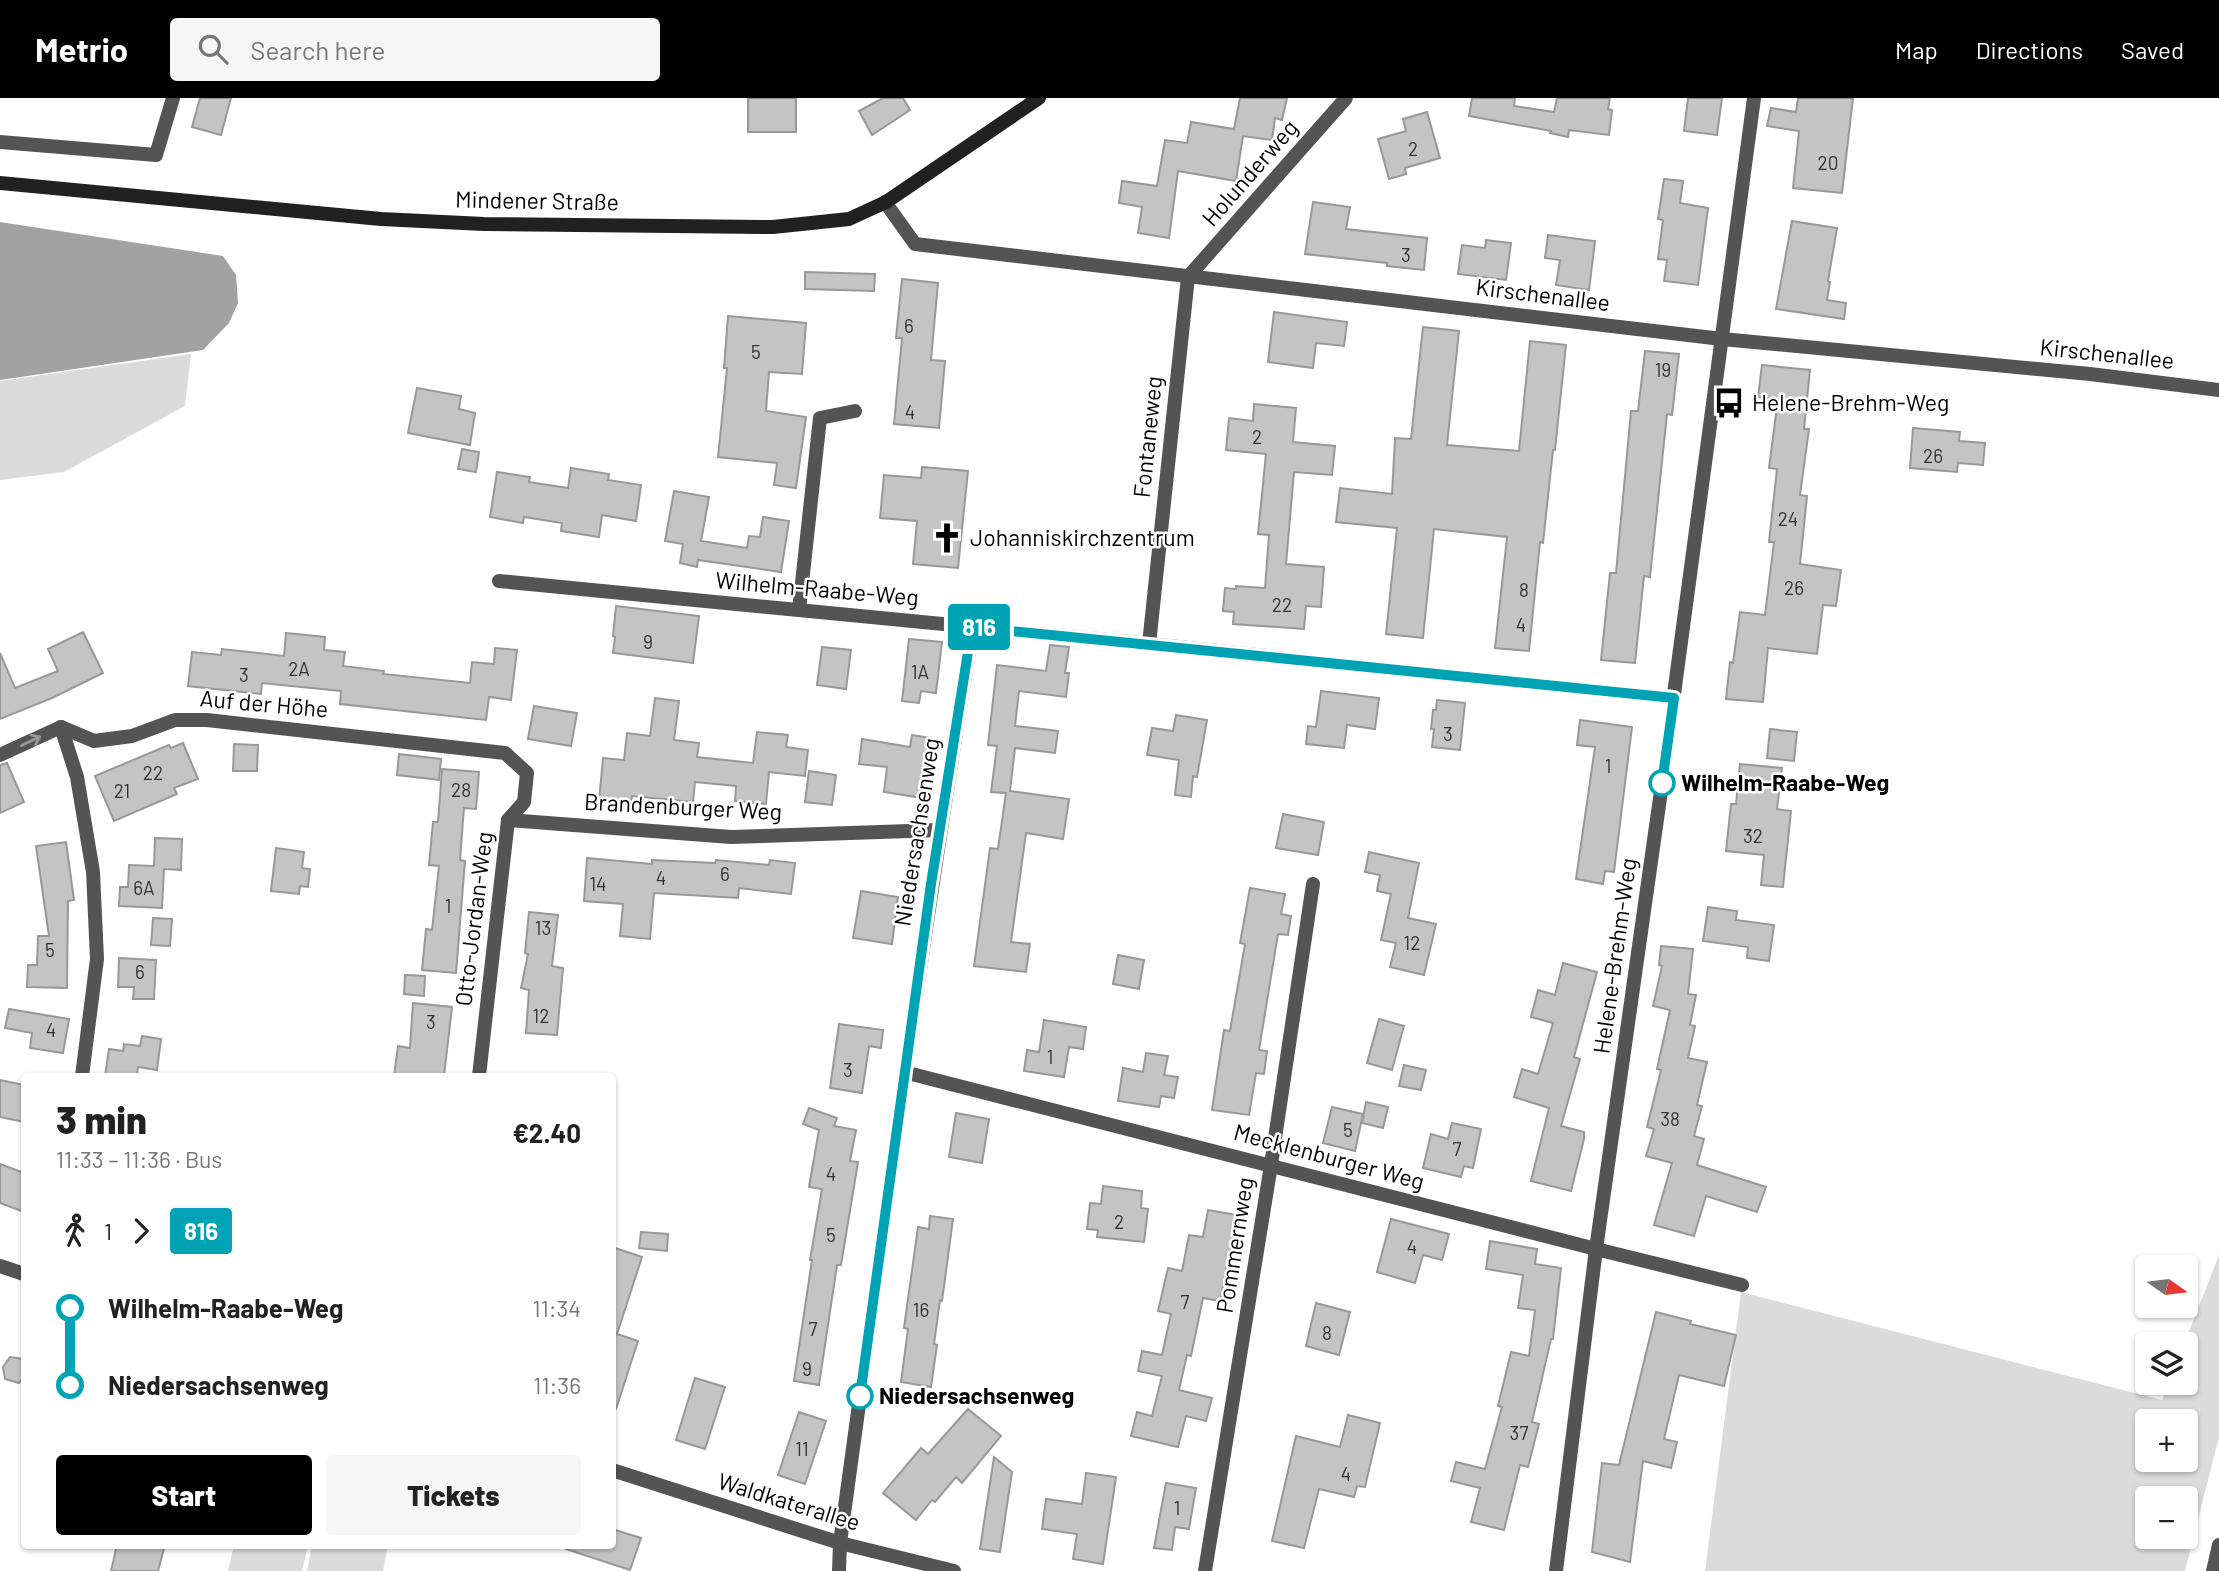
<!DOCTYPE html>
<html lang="en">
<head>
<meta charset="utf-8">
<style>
	body { margin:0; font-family:Barlow,sans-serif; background:#f6f6f6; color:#222; height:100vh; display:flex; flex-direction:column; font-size:26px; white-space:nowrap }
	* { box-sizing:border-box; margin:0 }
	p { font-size:23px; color:#767676 }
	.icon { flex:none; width:38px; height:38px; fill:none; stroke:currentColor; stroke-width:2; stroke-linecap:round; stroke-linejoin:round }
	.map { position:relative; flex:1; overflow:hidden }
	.side { position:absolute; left:21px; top:975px; width:595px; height:476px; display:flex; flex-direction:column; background:#fff; border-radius:7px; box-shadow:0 2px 5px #0004 }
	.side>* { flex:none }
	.badge { padding:0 14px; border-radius:5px; font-size:24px; line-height:46px }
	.needle { width:46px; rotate:104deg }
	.buttons { position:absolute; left:2135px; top:1157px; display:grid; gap:14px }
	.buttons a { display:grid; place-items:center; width:63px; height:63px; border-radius:7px; background:#fff; box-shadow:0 2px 5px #0004; font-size:35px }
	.map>.badge { position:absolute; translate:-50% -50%; box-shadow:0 0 0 4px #fff }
	.legs { display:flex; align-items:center; gap:10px; height:77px; padding:0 35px; font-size:23px }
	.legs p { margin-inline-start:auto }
	.head { display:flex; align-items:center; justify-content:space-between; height:119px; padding:0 35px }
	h1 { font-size:38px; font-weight:800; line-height:52px }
	.button { display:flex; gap:14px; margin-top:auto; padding:14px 35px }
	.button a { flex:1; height:80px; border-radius:7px; background:#000; color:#fff; font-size:28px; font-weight:800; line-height:80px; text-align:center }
	.button a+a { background:#f6f6f6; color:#222 }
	ul { padding:0 35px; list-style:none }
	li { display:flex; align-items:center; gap:24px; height:77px; font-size:26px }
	li i { display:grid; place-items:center; width:10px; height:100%; margin:0 9px; background:currentColor }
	li i::after { content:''; width:18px; height:18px; margin:-9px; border:5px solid; border-radius:50%; background:#fff }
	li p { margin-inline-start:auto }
	li:first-child i { background:linear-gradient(#0000 50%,currentColor 0) }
	li:last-child i { background:linear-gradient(currentColor 50%,#0000 0) }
	header { display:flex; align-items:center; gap:42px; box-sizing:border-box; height:98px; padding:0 35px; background:#000; color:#fff }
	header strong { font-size:33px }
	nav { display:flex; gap:38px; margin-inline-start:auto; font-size:24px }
	.search { width:490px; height:63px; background:#f6f6f6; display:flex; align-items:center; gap:18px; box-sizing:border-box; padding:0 24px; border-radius:7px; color:#767676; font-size:26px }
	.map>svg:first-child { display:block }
</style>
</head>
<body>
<header>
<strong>Metrio</strong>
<div class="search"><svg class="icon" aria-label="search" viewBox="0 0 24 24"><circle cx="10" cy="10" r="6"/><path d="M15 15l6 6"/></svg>Search here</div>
<nav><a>Map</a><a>Directions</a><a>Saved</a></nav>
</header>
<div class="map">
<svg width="2219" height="1473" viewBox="0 0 2219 1473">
	<rect width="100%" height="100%" fill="#fff"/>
	<g fill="#dbdbdb" fill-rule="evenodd">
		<path d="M191,256L185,308L64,374L0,382V283Z"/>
		<path d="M2219,1157V1339L2185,1473H1705L1741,1194L2162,1302L2169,1285L2186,1284L2184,1246ZM2147,1323H2186V1362H2147ZM2147,1400H2186V1438H2147Z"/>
		<path d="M234,1447H308L302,1473H228Z"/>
		<path d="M312,1447H388L383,1473H307Z"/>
	</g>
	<path fill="#a2a2a2" d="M0,124L223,158L236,177L238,205L229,225L203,252L0,282Z"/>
	<g fill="#c4c4c4" stroke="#989898" stroke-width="2">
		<path d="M200,0H231L221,37L192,29Z"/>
		<rect x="748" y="0" width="48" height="34"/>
		<path d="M883,0H903L910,12L872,37L859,13Z"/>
		<path d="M1240,0H1287L1282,22L1275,20L1272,42L1243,38L1236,83L1178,73L1169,140L1138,135L1142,109L1119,105L1122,83L1157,88L1165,42L1187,45L1191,24L1234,31Z"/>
		<path d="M1472,0H1515L1514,8L1554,14L1557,0H1610L1608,11L1612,12L1609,37L1569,32L1568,39L1550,35L1551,33L1469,18Z"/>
		<path d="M1688,0H1722L1717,37L1684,33Z"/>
		<path d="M1798,0H1853L1842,95L1793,90L1799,33L1767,28L1771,10L1796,14Z"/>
		<path d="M1427,14L1440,60L1405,70L1406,76L1389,81L1378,41L1406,33L1403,21Z"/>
		<path d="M1664,81L1683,83L1680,105L1708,110L1698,187L1664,183L1667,162L1658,161L1663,122L1658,121Z"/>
		<path d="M1313,104L1350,109L1346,131L1427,140L1424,172L1387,168V165L1305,156Z"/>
		<path d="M1792,123L1837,130L1828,183L1830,184L1827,202L1846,205L1844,221L1776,211Z"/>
		<path d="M1548,137L1595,143L1589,192L1556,187L1560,162L1545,160Z"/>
		<path d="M1486,142L1511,145L1506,182L1458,176L1462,147L1485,150Z"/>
		<path d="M805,174L875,176L874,193L805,191Z"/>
		<path d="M902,181L938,185L931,262L945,263L939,330L894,326L902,240H896Z"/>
		<path d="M1274,214L1347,224L1344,248L1316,245L1313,270L1268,264Z"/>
		<path d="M728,218L806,225L802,276L769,274L766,313L806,319L796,390L774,387L777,365L718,359L727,270H724Z"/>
		<path d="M1423,229L1459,233L1447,347L1519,353L1530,243L1566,247L1555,352H1553L1543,445L1540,444L1529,553L1495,550L1507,439L1434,431L1423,540L1386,536L1397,430L1336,424L1340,390L1392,396L1395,340L1411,341Z"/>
		<path d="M1645,253L1679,256L1672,317L1667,316L1650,479L1644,478L1635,565L1601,562L1610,475H1616L1631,313H1638Z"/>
		<path d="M1762,267L1810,272L1804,331H1809L1800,397L1807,398L1800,466L1841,472L1836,508L1823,507L1817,556L1768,550L1763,604L1726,601L1730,564L1733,565L1740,514L1765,517L1774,444H1769L1777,371L1769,370L1778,301L1758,299Z"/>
		<path d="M417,290L461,298L459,311L475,315L470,347L408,335Z"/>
		<path d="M1254,306L1296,310L1293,344L1335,348L1332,377L1294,374L1286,466L1324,469L1321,509L1306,508L1304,531L1233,526L1234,514L1223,513L1225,490L1236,491V488L1265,490L1269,437L1258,436L1266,356L1226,352L1229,320L1253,323Z"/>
		<path d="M1913,330L1960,334L1959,343L1985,345L1983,367L1958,365L1957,374L1910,370Z"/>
		<path d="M462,351L479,354L476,374L458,371Z"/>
		<path d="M922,369L968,373L958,470L913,466L917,423L880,420L884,377L921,380Z"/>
		<path d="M571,370L609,376L608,382L641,387L636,423L602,417L599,439L561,433L562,425L524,419L523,425L490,419L497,374L530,379L529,384L568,390Z"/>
		<path d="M674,393L709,399L701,443L747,450L749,438L760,439L763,419L789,423L781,474L698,462L697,469L680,465L683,446L665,443Z"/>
		<path d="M616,508L699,518L693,565L613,555L615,539L613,538Z"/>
		<path d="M83,534L103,575L52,600L0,621V555L15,590L58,573L48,551Z"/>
		<path d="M286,535L325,539L324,552L345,554L343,568L384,573L383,576L470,585L472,564L494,566L495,550L517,552L511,602L489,599L486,622L340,606L341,593L262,585L261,596L188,588L192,554L221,557L222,551L284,558Z"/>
		<path d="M909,541L942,544L936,595L921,593L919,605L902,603Z"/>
		<path d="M1050,547L1069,549L1065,575H1069L1066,599L1019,593L1015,628L1058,633L1055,655L1015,650L1010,693L1069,701L1063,741L1026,735L1011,844L1030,846L1026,874L974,868L990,750L998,751L1006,695L991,694L997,648L988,647L997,567L1046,573Z"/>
		<path d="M822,549L851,552L846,591L817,587Z"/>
		<path d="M1321,593L1379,600L1375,631L1347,627L1344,650L1306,646L1308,628L1316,629Z"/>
		<path d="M655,600L679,603L674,642L699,645L697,659L753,665L757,634L788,637L786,649L808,652L805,678L769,674L766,706L735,703L736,688L695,684L693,704L632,698L631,706L599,703L603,660L624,662L627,635L650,638Z"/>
		<path d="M1437,602L1465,605L1460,652L1432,649L1434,631H1431L1433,612H1436Z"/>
		<path d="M534,608L577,615L571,648L528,641Z"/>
		<path d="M1176,617L1207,622L1197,679L1193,678L1191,699L1175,697L1179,662L1147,657L1152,630L1173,633Z"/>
		<path d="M1580,622L1632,629L1614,774L1605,773L1603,786L1576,781L1595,649L1577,647Z"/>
		<path d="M1770,631L1797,634L1794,663L1767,660Z"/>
		<path d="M912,637L931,640L922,700L884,694L887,669L859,666L862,641L910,649Z"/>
		<path d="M183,645L198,681L174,690L177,696L114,723L95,678L169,647L171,650Z"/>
		<path d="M234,646L258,647L257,673H233Z"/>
		<path d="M399,656L441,661L439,682L397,677Z"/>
		<path d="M7,665L24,704L0,715V667Z"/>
		<path d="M1740,666L1782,670L1777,711L1791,713L1783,789L1761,787L1764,757L1726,753L1731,706H1736Z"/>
		<path d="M442,671L479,674L476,711L464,710L460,762L465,763L456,875L422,872L426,831L432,832L439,768L429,767L433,724H438Z"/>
		<path d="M809,673L836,677L832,707L805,704Z"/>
		<path d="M1283,716L1324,724L1318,757L1276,750Z"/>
		<path d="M155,740L182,741L181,772L164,771L162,810L119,808L120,789H128L129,767L154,768Z"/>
		<path d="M66,744L74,802L68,803L67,890L27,889L28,867H37L38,838H49L36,748Z"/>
		<path d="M276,750L304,754L302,770L310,771L308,789L300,788L299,796L271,793Z"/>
		<path d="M1369,754L1419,765L1408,820L1436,826L1424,877L1390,869L1396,845L1381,842L1391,796L1377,793L1380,777L1365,774Z"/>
		<path d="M587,760L652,766V762L715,765L716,762L769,767L770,762L795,765L791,796L739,790L738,800L654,795L650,841L620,838L623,806L584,803Z"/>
		<path d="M1250,790L1285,796L1281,816L1291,818L1288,837L1278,836L1259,952L1267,953L1264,976L1256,975L1249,1017L1212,1012L1224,932L1230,933L1245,846L1240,845Z"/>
		<path d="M861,793L898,799L892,846L853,840Z"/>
		<path d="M1708,809L1737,813L1736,822L1774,827L1769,863L1747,860L1748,849L1703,843Z"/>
		<path d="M529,814L558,817L552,868L563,870L557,937L526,935L529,892L521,890L528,856L525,855Z"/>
		<path d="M153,820L172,821L170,848L151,847Z"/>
		<path d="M1661,848L1693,851L1688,896L1696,897L1690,927L1695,928L1688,960L1707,964L1697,1007L1702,1008L1694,1038L1704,1041L1697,1067L1766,1089L1757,1114L1706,1098L1694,1138L1654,1127L1672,1065L1646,1058L1654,1031L1647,1029L1661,972L1657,971L1670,912L1653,908L1662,868L1659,867Z"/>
		<path d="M1118,857L1144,862L1139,891L1113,886Z"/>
		<path d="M119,860L156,862L154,901H133L134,889H118Z"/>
		<path d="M1563,865L1597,874L1574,959L1580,961L1561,1028L1584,1034V1041L1571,1093L1531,1083L1549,1010L1514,999L1522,971L1538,976L1553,925L1531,919L1538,892L1555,897Z"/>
		<path d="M405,877L425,878L424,898L404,896Z"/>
		<path d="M413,905L452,909L444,978H394L398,948L410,950Z"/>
		<path d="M9,911L69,921L63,955L30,950L32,935L5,930Z"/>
		<path d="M1379,921L1404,928L1392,972L1367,965Z"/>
		<path d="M1044,922L1086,929L1083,951L1069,949L1064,979L1024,973L1027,952L1039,954Z"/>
		<path d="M839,926L883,932L881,950L869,948L862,995L830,990Z"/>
		<path d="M142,938L161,941L157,972L138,969L137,978H105L109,951L123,953L124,946L140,948Z"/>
		<path d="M1146,955L1168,958L1164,977L1178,979L1174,1000L1161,998L1159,1009L1118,1003L1123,970L1143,974Z"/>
		<path d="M1404,967L1426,972L1421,992L1399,988Z"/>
		<path d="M0,982L24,987V1024L0,1019Z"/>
		<path d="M1366,1004L1388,1009L1383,1030L1362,1025Z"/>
		<path d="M1332,1009L1363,1016L1355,1053L1323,1045Z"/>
		<path d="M809,1010L837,1020L834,1028L856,1032L850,1063L858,1064L841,1167H837L819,1287L794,1283L812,1162H810L822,1091L809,1089L819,1032L803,1026Z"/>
		<path d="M956,1015L989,1021L982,1065L949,1059Z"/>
		<path d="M1452,1025L1481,1031L1473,1070L1464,1068L1461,1079L1423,1070L1431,1036L1448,1041Z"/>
		<path d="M0,1066L24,1075V1114L0,1105Z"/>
		<path d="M1103,1088L1142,1093L1141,1110L1148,1111L1144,1144L1097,1139L1098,1132L1087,1131L1090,1105L1101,1106Z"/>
		<path d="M1208,1112L1237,1117L1220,1203L1203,1200L1191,1258L1187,1257L1179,1292L1212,1300L1206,1323L1186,1318L1178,1349L1131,1338L1137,1314L1152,1318L1162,1278L1138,1273L1142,1253L1162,1257L1171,1216L1158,1213L1168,1170L1182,1173L1189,1137L1203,1139Z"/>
		<path d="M930,1118L953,1121L942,1203L940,1202L934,1246L937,1247L931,1289L901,1284L908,1231L904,1230L918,1129L929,1131Z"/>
		<path d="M1391,1121L1449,1136L1442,1162L1423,1157L1415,1185L1377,1174Z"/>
		<path d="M641,1134L668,1136L667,1153L639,1150Z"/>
		<path d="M1490,1143L1537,1151L1535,1166L1561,1170L1553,1241H1551L1532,1324L1539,1326L1528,1369L1520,1367L1504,1432L1471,1424L1480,1390L1451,1383L1456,1364L1485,1371L1502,1309L1498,1308L1511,1254L1529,1258L1535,1212L1518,1210L1523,1177L1486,1171Z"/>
		<path d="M612,1149L642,1159L617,1236L638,1243L616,1311H612Z"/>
		<path d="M1316,1205L1350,1214L1339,1257L1306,1248Z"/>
		<path d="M1656,1214L1691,1223L1690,1226L1736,1237L1724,1288L1679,1277L1664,1341L1677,1344L1671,1370L1643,1363L1630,1464L1592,1454L1602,1365L1619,1367Z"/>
		<path d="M10,1259L24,1261V1279L19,1285L5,1281L3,1269Z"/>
		<path d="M695,1280L725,1289L705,1351L676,1342Z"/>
		<path d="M968,1311L1001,1338L962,1385L956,1379L935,1404L932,1402L916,1422L883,1395L921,1350L928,1356Z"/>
		<path d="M799,1314L826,1323L805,1386L778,1377Z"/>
		<path d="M1348,1317L1380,1325L1365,1389L1357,1388L1354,1399L1319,1391L1304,1450L1272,1443L1296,1338L1340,1349Z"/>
		<path d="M994,1359L1012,1374L1000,1454L980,1451Z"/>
		<path d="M1086,1375L1116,1379L1103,1466L1073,1461L1077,1436L1042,1431L1046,1401L1082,1406Z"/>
		<path d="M1166,1385L1196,1390L1189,1431L1175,1429L1172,1452L1154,1450Z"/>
		<path d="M612,1431L641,1440L630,1472L566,1451V1447H612Z"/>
		<path d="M117,1447H165L158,1473H111Z"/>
	</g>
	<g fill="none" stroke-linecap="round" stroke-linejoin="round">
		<g stroke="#545454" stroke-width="14">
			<path d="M0,44L156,57L173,0"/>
			<path d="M885,104L915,146L1722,241L2090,276L2219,292"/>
			<path d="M499,483L1149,546L1674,600"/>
			<path d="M799,512L820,320L855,313"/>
			<path d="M1149,546L1188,179L1346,0"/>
			<path d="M61,629L77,679L93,774L97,861L82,978"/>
			<path d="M0,657L61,629L94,643L132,638L175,622H207L505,655L527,675L524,704L508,722L479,978"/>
			<path d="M508,722L731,739L939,732"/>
			<path d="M904,974L1596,1151L1742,1187"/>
			<path d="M0,1168L24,1176"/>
			<path d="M612,1372L840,1445L954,1473"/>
			<path d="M839,1473L840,1445C882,1139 923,833 973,529"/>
			<path d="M1205,1473L1271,1067L1313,786"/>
			<path d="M1556,1473L1596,1151L1661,693L1754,0"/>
			<path d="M2213,1473L2219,1447"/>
		</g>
		<path stroke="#212121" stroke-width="14" d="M0,85L381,121L484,126L773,129L849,121L886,104L1039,0"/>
	</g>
	<defs><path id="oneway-shaft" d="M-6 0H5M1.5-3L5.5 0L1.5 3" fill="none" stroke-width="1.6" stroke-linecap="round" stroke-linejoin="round" transform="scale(1.75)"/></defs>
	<use stroke="#989898" href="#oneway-shaft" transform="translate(31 643) rotate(-25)"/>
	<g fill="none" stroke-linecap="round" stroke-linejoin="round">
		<g stroke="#fff" stroke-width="16">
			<path id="line-1" d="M860,1298L931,786L972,529L1674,600L1662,685"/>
		</g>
		<use href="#line-1" stroke="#00a3b4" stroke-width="10"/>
	</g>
	<defs>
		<g id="bus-bare" transform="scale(2.415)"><path d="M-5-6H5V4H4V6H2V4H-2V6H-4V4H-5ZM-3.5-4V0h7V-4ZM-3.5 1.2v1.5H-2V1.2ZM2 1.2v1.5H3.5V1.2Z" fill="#000" stroke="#fff" stroke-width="2.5" paint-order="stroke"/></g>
		<g id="church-bare" transform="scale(2.415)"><path d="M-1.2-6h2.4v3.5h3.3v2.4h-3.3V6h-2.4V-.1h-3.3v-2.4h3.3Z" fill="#000" stroke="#fff" stroke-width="2.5" paint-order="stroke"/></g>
	</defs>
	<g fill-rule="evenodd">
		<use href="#bus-bare" x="1729" y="305"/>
		<use href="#church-bare" x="947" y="440"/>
	</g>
	<g fill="#fff" stroke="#00a3b4" stroke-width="3.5">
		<circle cx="1662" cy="685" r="12"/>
		<circle cx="860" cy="1298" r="12"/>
	</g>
	<g text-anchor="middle" stroke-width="5" stroke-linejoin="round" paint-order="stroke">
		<g font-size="19" fill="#313131">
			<text x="1413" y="58">2</text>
			<text x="1828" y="72">20</text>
			<text x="1406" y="164">3</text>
			<text x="909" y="235">6</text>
			<text x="756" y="261">5</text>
			<text x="1663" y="279">19</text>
			<text x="910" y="321">4</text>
			<text x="1257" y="346">2</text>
			<text x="1933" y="365">26</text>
			<text x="1788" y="428">24</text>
			<text x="1794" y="497">26</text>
			<text x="1524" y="499">8</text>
			<text x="1282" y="514">22</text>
			<text x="1521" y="534">4</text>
			<text x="648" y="551">9</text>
			<text x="299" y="578">2A</text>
			<text x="920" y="581">1A</text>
			<text x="244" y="584">3</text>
			<text x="1448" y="643">3</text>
			<text x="1608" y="675">1</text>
			<text x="153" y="682">22</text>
			<text x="461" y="699">28</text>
			<text x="122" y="700">21</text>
			<text x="1753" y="745">32</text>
			<text x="725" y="783">6</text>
			<text x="661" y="787">4</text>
			<text x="598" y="793">14</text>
			<text x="144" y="797">6A</text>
			<text x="448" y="815">1</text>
			<text x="543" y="837">13</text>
			<text x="1412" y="852">12</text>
			<text x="50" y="859">5</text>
			<text x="140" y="881">6</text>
			<text x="541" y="925">12</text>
			<text x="431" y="931">3</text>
			<text x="51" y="939">4</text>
			<text x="1050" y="966">1</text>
			<text x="848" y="979">3</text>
			<text x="1670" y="1028">38</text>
			<text x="1348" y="1039">5</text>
			<text x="1457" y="1058">7</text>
			<text x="831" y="1083">4</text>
			<text x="1119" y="1131">2</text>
			<text x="831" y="1144">5</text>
			<text x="1412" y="1156">4</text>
			<text x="1185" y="1211">7</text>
			<text x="921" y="1219">16</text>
			<text x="813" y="1238">7</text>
			<text x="1327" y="1242">8</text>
			<text x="807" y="1278">9</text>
			<text x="1519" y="1342">37</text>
			<text x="802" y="1358">11</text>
			<text x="1346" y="1383">4</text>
			<text x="1177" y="1417">1</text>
		</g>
		<g font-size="23" fill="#000" stroke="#fff">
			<text transform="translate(1250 75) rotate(-49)" y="8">Holunderweg</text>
			<text transform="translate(537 103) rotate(1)" y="8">Mindener Straße</text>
			<text transform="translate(1543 197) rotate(7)" y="8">Kirschenallee</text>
			<text transform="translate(2107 256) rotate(6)" y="8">Kirschenallee</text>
			<text transform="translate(1148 339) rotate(-84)" y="8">Fontaneweg</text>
			<text transform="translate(817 491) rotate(5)" y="8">Wilhelm-Raabe-Weg</text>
			<text transform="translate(264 606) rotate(5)" y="8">Auf der Höhe</text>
			<text transform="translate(683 709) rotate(3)" y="8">Brandenburger Weg</text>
			<text transform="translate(917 734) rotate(-81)" y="8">Niedersachsenweg</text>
			<text transform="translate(474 821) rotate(-83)" y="8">Otto-Jordan-Weg</text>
			<text transform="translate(1615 858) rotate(-82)" y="8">Helene-Brehm-Weg</text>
			<text transform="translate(1329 1059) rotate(15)" y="8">Mecklenburger Weg</text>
			<text transform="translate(1235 1147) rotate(-81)" y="8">Pommernweg</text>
			<text transform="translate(789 1404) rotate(17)" y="8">Waldkaterallee</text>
		</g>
		<g font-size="23" fill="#000" stroke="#fff" text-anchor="start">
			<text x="1752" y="313">Helene-Brehm-Weg</text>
			<text x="970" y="448">Johanniskirchzentrum</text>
		</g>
		<g font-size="23" font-weight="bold" fill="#000" stroke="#fff" text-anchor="start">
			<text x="1681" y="693">Wilhelm-Raabe-Weg</text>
			<text x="879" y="1306">Niedersachsenweg</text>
		</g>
	</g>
</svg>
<div class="buttons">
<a><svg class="needle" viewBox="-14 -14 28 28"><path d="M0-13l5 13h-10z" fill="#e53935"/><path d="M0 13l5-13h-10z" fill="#767676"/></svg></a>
<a><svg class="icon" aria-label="layers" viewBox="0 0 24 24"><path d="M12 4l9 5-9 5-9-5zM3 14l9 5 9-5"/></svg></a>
<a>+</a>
<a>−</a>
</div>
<b class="badge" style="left:979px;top:529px;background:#00a3b4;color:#fff">816</b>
<section class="side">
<div class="head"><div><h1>3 min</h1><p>11:33 – 11:36 · Bus</p></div><b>€2.40</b></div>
<div class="legs"><svg class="icon" aria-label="walk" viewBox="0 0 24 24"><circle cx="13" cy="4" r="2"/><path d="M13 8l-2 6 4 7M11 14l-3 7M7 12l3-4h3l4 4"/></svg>1<svg class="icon" aria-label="forward" viewBox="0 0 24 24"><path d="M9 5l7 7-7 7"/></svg><b class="badge" style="background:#00a3b4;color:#fff">816</b></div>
<ul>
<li><i style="color:#00a3b4"></i><b>Wilhelm-Raabe-Weg</b><p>11:34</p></li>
<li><i style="color:#00a3b4"></i><b>Niedersachsenweg</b><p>11:36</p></li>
</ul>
<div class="button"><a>Start</a><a>Tickets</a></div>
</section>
</div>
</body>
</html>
